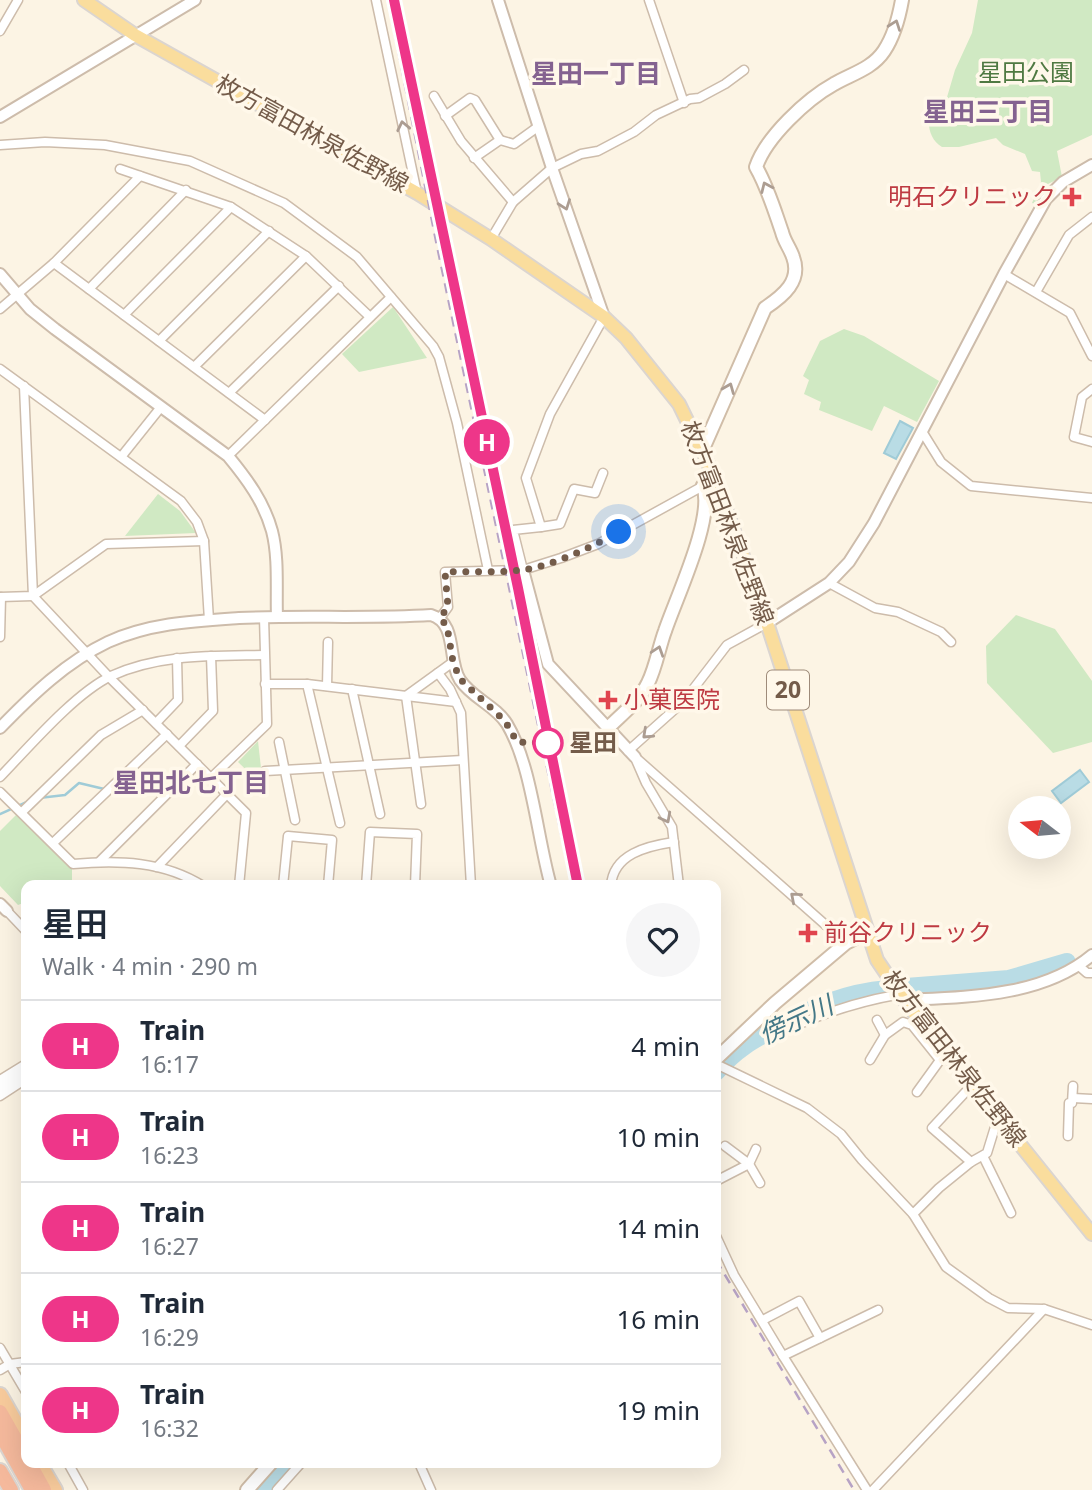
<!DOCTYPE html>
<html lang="en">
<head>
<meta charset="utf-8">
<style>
	body { margin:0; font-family:"Noto Sans","Noto Sans JP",sans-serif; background:#f6f6f7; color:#1f2937; height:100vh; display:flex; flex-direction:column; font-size:26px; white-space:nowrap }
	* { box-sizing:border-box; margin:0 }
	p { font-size:23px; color:#747a83 }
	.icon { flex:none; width:38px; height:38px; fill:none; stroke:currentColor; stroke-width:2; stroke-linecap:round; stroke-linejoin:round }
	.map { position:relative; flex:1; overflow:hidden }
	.drawer { position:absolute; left:21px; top:880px; width:700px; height:588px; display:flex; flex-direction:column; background:#fff; border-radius:14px; box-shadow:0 7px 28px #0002 }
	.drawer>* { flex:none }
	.badge { padding:0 14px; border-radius:23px; font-size:24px; line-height:46px }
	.needle { width:46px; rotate:286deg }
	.fabs { position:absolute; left:1008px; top:796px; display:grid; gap:14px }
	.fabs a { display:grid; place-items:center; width:63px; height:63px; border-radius:50%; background:#fff; box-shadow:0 7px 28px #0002; font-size:35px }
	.you { position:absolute; width:35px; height:35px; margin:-18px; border:5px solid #fff; border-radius:50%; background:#1a73e8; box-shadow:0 0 0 10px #1a73e833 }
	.map>.badge { position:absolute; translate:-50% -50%; box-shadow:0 0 0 4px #fff }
	.round { display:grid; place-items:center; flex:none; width:74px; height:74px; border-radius:37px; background:#f6f6f7 }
	.head { display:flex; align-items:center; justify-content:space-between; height:119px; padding:0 21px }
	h1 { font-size:33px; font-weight:600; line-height:52px }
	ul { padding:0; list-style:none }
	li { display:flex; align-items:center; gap:21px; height:91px; padding:0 21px; border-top:2px solid #e0e1e3 }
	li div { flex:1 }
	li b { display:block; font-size:26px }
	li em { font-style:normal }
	li .badge { min-width:77px; font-weight:700; text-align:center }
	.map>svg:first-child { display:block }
</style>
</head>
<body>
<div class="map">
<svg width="1092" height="1490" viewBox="0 0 1092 1490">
	<rect width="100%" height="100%" fill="#fcf4e4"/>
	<g fill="#d0e9c3">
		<path d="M978,0H1092V135L1057,151L1062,177L1046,185L1038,205L1032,203L1041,182L1040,172L1032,171L1025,154L1003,145L996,138L959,147H942C932,141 928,130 929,119L945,104L955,70L972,33Z"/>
		<path d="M393,307L427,358L359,372L342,354Z"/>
		<path d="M844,329L864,336L939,381L917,422L884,406L872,431L819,410L821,402L804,394L809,380L803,376L820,341Z"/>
		<path d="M158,494L180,511L196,533L125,536Z"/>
		<path d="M1016,615L1055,629L1092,681V742L1053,753L987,683L986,646Z"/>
		<path d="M258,741L263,786L238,762Z"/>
		<path d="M17,814L72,868V885L26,886V902L18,905L0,886V831Z"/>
	</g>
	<g fill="#b9dce5" stroke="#9fcbd7" stroke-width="2">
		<path d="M900,421L913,428L896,459L884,453Z"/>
		<path d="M1080,770L1089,782L1061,803L1052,791Z"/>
	</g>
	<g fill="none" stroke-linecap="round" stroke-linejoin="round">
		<g stroke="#9fcbd7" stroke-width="2.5">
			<path d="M39,798L65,795L79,783L121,793"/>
			<path d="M0,814L29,801"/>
		</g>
		<g stroke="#b9dce5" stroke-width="18">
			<path d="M906,987L1009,979L1067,962"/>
			<path d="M716,1072C737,1048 753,1040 781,1025C819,1005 844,993 888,989"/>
			<path d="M264,1490L289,1463"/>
		</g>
		<g stroke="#cdbcab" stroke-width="11">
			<g id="minor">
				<path d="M376,0L417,193"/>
				<path d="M649,0L684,103"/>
				<path d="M0,31L18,0"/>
				<path d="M434,96L461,141L513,202"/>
				<path d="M445,116L470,98L475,100L500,140"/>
				<path d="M0,145L45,142L105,145L190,161L284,203L357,257L433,346L439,357L457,423L488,570"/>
				<path d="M474,158L500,140L514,144L539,126"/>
				<path d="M120,169L231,207L306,256L370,317"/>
				<path d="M491,239L513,202L552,168L581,154L598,151L634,132L656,115L690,99L699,98L725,84L744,70"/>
				<path d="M54,263L265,420"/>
				<path d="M1004,274L1070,313L1092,356"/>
				<path d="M89,289L186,190"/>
				<path d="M1036,292L1069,235L1092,217"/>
				<path d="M0,309L54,263L140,176"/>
				<path d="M124,315L231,207"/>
				<path d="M159,341L269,231"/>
				<path d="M194,367L306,256"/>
				<path d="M0,369L181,501L197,522L204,541L209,620"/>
				<path d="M24,386L33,596L109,677L246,813L239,886"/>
				<path d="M1092,389L1082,397L1074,437L1092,442"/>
				<path d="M229,393L339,286"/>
				<path d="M923,433L941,462L971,486L1092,498"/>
				<path d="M228,456L391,297"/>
				<path d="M121,457L161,407"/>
				<path d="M541,527L560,524L574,489L595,493L603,473"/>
				<path d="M523,570L513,530L541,527L526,478L550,414L604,317"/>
				<path d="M829,583L875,608L898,612L941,632L951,642"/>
				<path d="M0,597L33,596L106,544L204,541"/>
				<path d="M440,618L448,607L445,572L523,570L561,558L598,544L703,486"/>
				<path d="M0,637L1,597"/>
				<path d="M438,673L450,689L461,713L471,886"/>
				<path d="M265,684H307L456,702"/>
				<path d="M307,684L340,823"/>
				<path d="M327,686L328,642"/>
				<path d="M352,689L380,814"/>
				<path d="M156,723L178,700L177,658"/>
				<path d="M279,742L295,820"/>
				<path d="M179,746L213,711L211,656"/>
				<path d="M628,751L684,701L727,645L767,623"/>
				<path d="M635,757L846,943"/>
				<path d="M636,760L646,783L672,827L679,886"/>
				<path d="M265,771L463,760"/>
				<path d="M0,777C29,747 74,694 111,676C159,654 212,656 264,655"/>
				<path d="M211,778L267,724L264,617"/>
				<path d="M0,792L73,864C118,860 164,861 203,886"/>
				<path d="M421,804L406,696L453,662"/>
				<path d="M22,812L101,735L143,710"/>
				<path d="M53,843L167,734"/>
				<path d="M100,861L197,764"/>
				<path d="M157,867L227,794"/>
				<path d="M283,886L288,836L332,840L328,886"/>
				<path d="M366,886L370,832L417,834L415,886"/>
				<path d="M611,886C613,854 647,846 674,842"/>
				<path d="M7,911L26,931"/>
				<path d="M1079,966L1087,973H1092"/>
				<path d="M877,1020L885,1035"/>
				<path d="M802,1023C835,1009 866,1000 901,994"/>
				<path d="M870,1060L885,1035L903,1022L912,1025L940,1060"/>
				<path d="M716,1064L807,1108L841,1134L862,1160L913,1214L939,1188L971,1162L987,1153L995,1127L1001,1120"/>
				<path d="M0,1080L26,1064"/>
				<path d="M0,1088L26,1072"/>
				<path d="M917,1092L943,1056"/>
				<path d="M0,1096L26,1079"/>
				<path d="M1073,1098L1092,1099"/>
				<path d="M1068,1136L1069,1103H1072L1073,1086"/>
				<path d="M725,1146L749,1164L760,1183"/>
				<path d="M983,1156L1011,1213"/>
				<path d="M971,1162L932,1128L973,1084"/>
				<path d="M716,1181L749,1164L756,1149"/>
				<path d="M913,1214L946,1267L989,1298L1008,1308L1044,1309L1092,1325"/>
				<path d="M716,1236L734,1275L783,1356L878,1310"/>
				<path d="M763,1320L799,1301L820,1338"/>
				<path d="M0,1348L26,1392"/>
				<path d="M783,1356L867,1490"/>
				<path d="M0,1370L10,1364L26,1362"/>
				<path d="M68,1463L83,1490"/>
				<path d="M419,1463L431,1490"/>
				<path d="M277,1490L301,1463"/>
				<path d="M873,1490L1044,1309"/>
			</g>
		</g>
		<g stroke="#cdbcab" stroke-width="14">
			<g id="tertiary">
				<path d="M498,0L552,168L604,317"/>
				<path d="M0,117L195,0"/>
				<path d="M0,274L30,309L55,329L228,456C247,479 264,502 272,531C279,558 276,590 277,617"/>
				<path d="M523,570L548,664L635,757"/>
				<path d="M767,623L829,583L849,562L874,523L1004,274L1046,199L1063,182L1092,165"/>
				<path d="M0,728C32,695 66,662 108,642C150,623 194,621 239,618C303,615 367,619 431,615C458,623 447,659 460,680C472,698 496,706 507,724C532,766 537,837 551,886"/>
				<path d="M0,904L7,911"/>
				<path d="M904,1000C966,997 1042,997 1092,955"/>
			</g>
		</g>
		<g stroke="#d0bda8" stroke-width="16">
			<g id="secondary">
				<path d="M702,451L765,308C783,296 802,281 793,257C790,248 784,241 782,232C774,209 768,188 756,167C766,137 807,99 834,84C851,74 872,69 884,51C894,36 899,17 902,0"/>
				<path d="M609,727C622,714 640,700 648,683C656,667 659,647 665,631C676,598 715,517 703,486L715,478"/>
				<path d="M716,1059L775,1003L846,943L867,932"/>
				<path d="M247,1490L271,1463"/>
			</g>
		</g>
		<g stroke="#dbd5d0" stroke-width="16">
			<path id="primary" d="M84,0L135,35L417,193L491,239L604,317L626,338L679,404L715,478L767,623L877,960L904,1000L1092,1234"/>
		</g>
		<g stroke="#dbd5d0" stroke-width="18">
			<g id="trunk">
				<path d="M0,1395L26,1441"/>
				<path d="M39,1463L55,1490"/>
			</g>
		</g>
		<g stroke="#dbd5d0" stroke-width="18">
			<g id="motorway">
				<path d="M0,1412L26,1458"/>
				<path d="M0,1433L32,1490"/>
				<path d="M29,1463L44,1490"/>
				<path d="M0,1471L11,1490"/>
			</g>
		</g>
		<use href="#minor" stroke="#fff" stroke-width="8"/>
		<use href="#tertiary" stroke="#fff" stroke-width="10"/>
		<use href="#secondary" stroke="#fff" stroke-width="12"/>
		<use href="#primary" stroke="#fadd9d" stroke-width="12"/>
		<use href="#trunk" stroke="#f8cb9c" stroke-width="14"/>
		<use href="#motorway" stroke="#f5b99c" stroke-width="14"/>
		<g stroke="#b7a3c5" stroke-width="2.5" stroke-dasharray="10 7" stroke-linecap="butt">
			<path d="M388,0L437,246L572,886"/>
			<path d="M716,1260L854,1490"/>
		</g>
	</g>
	<defs><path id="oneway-chevron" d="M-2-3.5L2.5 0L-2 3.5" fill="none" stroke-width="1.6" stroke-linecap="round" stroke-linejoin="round" transform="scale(1.75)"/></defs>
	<g stroke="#ac9d92">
		<use href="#oneway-chevron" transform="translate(895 25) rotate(-70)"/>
		<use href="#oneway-chevron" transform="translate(403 126) rotate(-102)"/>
		<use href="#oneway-chevron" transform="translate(766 187) rotate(-114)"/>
		<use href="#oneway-chevron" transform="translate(565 205) rotate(70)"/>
		<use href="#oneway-chevron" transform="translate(729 388) rotate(-68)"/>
		<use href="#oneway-chevron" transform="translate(658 651) rotate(-72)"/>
		<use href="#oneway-chevron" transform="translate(647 734) rotate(137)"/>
		<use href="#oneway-chevron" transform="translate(666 818) rotate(62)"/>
		<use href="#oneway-chevron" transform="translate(795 897) rotate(-139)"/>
	</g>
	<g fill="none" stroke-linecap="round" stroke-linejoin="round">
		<g stroke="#fff" stroke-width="16">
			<path id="line" d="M394,0L518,588L578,886"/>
		</g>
		<use href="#line" stroke="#ee3689" stroke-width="10"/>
		<path stroke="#745c4a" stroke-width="7" stroke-dasharray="0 12.6" d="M548,743L517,742L505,721L460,679L453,662L447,626L440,618L448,607L445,572C470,571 497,573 522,570C553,566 591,547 619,532"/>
	</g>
	<g fill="#e0444e" stroke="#fff8ea" stroke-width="2.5">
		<path d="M1068.5 186.5h7v7h7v7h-7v7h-7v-7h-7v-7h7z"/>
		<path d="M604.5 689.5h7v7h7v7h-7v7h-7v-7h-7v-7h7z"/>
		<path d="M804.5 922.5h7v7h7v7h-7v7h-7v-7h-7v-7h7z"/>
	</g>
	<circle fill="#fff" stroke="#ee3689" stroke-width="3.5" cx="548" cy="743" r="14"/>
	<g text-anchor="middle" stroke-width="7" stroke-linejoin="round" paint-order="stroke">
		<rect fill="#fff8ea" stroke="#9e8b7a" stroke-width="2" x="767" y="670.5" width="42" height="39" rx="5"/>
		<g font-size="23" font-weight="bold" fill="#745c4a">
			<text x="788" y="698">20</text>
		</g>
		<g font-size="24" fill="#4f7942" stroke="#fff8ea">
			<text x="1026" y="81">星田公園</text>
		</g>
		<g font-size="24" fill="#745c4a" stroke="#fff8ea">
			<text transform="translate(312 134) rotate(29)" y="8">枚方富田林泉佐野線</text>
			<text transform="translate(727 523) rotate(69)" y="8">枚方富田林泉佐野線</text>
			<text transform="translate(954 1059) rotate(52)" y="8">枚方富田林泉佐野線</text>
		</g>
		<g font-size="24" fill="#be3a42" stroke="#fff8ea" text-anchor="start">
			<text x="1056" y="205" text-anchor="end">明石クリニック</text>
			<text x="624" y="708">小菓医院</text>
			<text x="824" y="941">前谷クリニック</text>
		</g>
		<g font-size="24" font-weight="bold" fill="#745c4a" stroke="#fff8ea" text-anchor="start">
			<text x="569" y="751">星田</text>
		</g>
		<g font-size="26" font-weight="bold" fill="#846290" stroke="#fff8ea">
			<text x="596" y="83">星田一丁目</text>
			<text x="988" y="121">星田三丁目</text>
			<text x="191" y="792">星田北七丁目</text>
		</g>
		<g font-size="26" font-style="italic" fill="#447887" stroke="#fff8ea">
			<text transform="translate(796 1020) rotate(-25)" y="9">傍示川</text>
		</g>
	</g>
</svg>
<div class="fabs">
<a><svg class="needle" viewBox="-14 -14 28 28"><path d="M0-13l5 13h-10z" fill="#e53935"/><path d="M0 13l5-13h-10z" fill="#747a83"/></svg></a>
</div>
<div class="you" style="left:619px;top:532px"></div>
<b class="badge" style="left:487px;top:442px;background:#ee3689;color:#fff">H</b>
<section class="drawer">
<div class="head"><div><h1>星田</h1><p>Walk · 4 min · 290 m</p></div><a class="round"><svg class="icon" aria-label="heart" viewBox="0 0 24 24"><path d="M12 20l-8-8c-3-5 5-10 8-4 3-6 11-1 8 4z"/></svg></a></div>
<ul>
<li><span class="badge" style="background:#ee3689;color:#fff">H</span><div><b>Train</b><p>16:17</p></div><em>4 min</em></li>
<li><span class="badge" style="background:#ee3689;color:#fff">H</span><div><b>Train</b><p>16:23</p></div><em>10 min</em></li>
<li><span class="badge" style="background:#ee3689;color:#fff">H</span><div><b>Train</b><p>16:27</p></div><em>14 min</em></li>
<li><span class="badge" style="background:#ee3689;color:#fff">H</span><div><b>Train</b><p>16:29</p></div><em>16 min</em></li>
<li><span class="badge" style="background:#ee3689;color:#fff">H</span><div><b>Train</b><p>16:32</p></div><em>19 min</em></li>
</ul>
</section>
</div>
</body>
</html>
